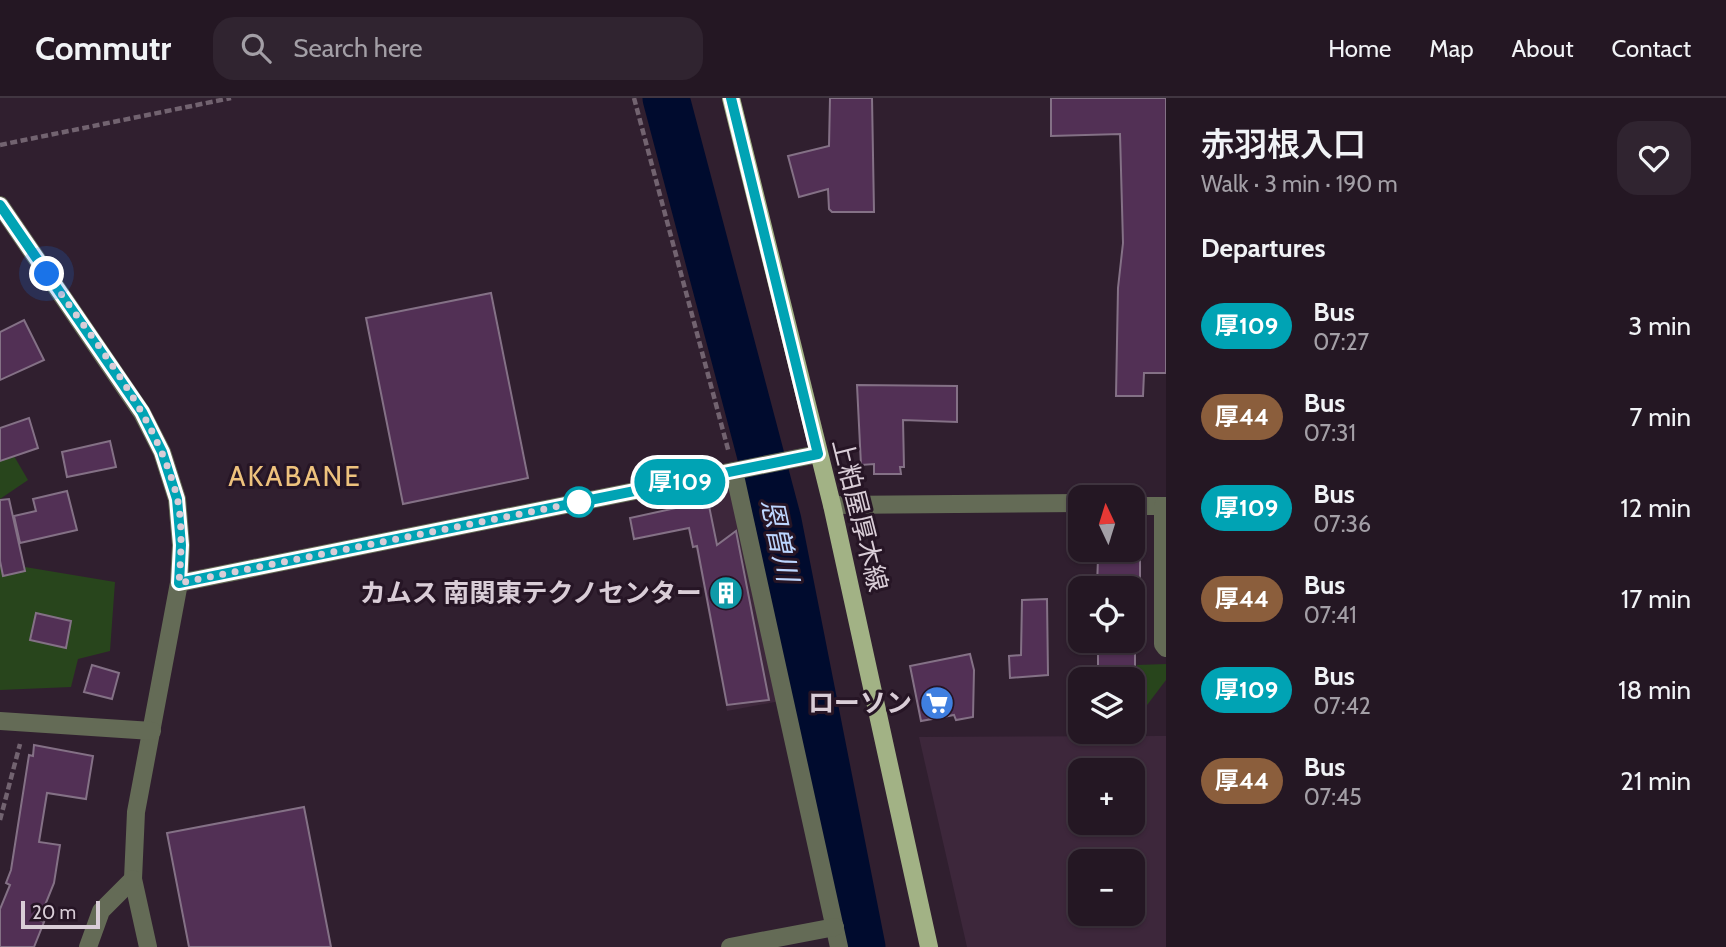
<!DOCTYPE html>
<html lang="en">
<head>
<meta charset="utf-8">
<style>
	body { margin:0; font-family:Cabin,"Noto Sans JP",sans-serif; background:#302430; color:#f1f3f6; height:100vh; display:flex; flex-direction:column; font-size:26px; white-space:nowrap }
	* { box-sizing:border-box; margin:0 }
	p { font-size:23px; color:#a39fa6 }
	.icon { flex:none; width:38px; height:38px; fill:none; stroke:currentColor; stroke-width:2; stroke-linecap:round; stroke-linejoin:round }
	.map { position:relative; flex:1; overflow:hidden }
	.drawer { display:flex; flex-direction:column; background:#241723; width:560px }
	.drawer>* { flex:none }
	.badge { padding:0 14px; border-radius:23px; font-size:24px; line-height:46px }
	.needle { width:46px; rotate:356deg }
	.buttons { position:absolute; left:1068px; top:387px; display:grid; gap:14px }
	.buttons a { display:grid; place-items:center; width:77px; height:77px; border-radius:14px; background:#241723; box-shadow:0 2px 5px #0004,0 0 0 2px #413641; font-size:35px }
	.scale { position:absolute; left:21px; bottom:18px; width:79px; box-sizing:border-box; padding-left:7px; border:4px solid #d9cdd7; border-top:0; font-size:19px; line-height:24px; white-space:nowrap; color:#d9cdd7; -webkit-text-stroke:5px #261525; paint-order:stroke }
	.you { position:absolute; width:35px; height:35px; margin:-18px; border:5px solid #fff; border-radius:50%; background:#1a73e8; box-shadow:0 0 0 10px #1a73e833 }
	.map>.badge { position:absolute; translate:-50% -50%; box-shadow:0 0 0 4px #fff }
	h2 { padding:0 35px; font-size:26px; line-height:63px }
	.round { display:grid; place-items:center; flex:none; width:74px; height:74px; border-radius:21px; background:#302430 }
	.summary { display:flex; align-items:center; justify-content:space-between; height:119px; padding:0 35px }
	h1 { font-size:33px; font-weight:600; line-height:52px }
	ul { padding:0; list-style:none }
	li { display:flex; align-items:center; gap:21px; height:91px; padding:0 35px }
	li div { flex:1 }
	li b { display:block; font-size:26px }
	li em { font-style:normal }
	li .badge { min-width:77px; font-weight:700; text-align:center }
	header { display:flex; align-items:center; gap:42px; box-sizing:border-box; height:98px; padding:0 35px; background:#241723; border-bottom:2px solid #413641 }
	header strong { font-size:33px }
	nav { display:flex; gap:38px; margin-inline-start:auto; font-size:24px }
	.search { width:490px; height:63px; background:#302430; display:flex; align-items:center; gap:18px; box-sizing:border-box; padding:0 24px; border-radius:21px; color:#a39fa6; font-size:26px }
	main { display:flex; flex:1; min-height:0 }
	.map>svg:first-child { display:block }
</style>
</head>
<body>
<header>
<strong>Commutr</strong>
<div class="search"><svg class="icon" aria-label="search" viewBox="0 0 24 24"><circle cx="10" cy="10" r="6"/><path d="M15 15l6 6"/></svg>Search here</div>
<nav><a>Home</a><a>Map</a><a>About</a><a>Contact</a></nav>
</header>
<main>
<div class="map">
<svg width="1166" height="849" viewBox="0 0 1166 849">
	<rect width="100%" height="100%" fill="#301f2f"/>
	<g fill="#3d273b" fill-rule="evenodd">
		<path d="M733,390L780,603L727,613L686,399Z"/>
		<path d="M1166,638V849H967L919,639ZM1080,672H1132V724H1080ZM1080,763H1132V816H1080Z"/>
	</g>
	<g fill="#28451c">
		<path d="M0,334L28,382L0,401Z"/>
		<path d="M0,451L7,466L115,484L110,553L78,561L71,589L0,592Z"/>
		<path d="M1166,566V582L1138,619L1132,614L1130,581L1137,567Z"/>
	</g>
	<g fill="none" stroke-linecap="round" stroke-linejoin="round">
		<path stroke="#000b2e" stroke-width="47" d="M666,0L778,423L862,849"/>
	</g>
	<g fill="#523055" stroke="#847186" stroke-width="2">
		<path d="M830,0H872L874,114H832L829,111L828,91L799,99L788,58L829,48Z"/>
		<path d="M1051,0H1166V275H1144L1143,298H1116L1118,190L1123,145L1120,36L1051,38Z"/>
		<path d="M491,195L528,380L403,406L366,220Z"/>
		<path d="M24,222L44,262L0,282V234Z"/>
		<path d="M857,287L957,288V324L903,322L904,369H900L901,376H874V366L861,367Z"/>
		<path d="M29,320L38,350L0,363V330Z"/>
		<path d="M110,343L116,369L67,379L62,354Z"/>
		<path d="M67,393L77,432L20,445L14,418L36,413L33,401Z"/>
		<path d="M9,401L25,473L3,478L0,463V402Z"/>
		<path d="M708,403L717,447L736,433L769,602L727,607L697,448L693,449L689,430L634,441L630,420Z"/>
		<path d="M1098,460L1140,462V490L1097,488Z"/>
		<path d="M1047,501L1048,577L1010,580L1009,558L1021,557L1022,502Z"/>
		<path d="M36,515L71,523L66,550L30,542Z"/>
		<path d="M1098,542H1135V572L1098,571Z"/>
		<path d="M970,556L974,572L973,619L956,622L954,617L921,623L910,568Z"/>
		<path d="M92,567L119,575L112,601L84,594Z"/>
		<path d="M34,647L93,658L86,701L47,695L39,744L60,747L54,785L39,822L44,824L34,849H0V811L10,787L6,785L11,772L29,657L33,658Z"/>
		<path d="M304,709L331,849H189L167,735Z"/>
	</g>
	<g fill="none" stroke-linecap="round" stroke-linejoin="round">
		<g stroke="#726370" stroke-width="4.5" stroke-dasharray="7 3.5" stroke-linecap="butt">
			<path d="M634,0L729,355"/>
			<path d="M0,47L231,0"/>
			<path d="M0,722L20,646"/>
		</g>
		<g stroke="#646b56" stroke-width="18">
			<path d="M0,107L142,315L162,354L177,401L181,447L179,485L136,714L133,781L148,849"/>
			<path d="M734,373L839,849"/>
			<path d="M832,407L1080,405"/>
			<path d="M1132,408H1166"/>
			<path d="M1163,408V546L1166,550"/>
			<path d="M179,485L818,356"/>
			<path d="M0,623L152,633"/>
			<path d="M88,849L101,813L133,781"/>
			<path d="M730,849L835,829"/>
		</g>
		<path stroke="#a2b285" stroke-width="18" d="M731,0L832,407L929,849"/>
	</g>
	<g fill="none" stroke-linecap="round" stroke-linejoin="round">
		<g stroke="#fff" stroke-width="16">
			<path id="line" d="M0,107L142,314L162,354L177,401L181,447L179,485L818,356L731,0"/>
		</g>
		<use href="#line" stroke="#00a3b4" stroke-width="10"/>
		<path stroke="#d9cdd7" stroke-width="7" stroke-dasharray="0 12.6" d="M47,176C95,245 156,316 177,399C183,426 181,457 179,485L579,404"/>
	</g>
	<defs>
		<g id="building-disc" transform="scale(1.75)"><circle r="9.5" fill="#0f9aa8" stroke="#261525"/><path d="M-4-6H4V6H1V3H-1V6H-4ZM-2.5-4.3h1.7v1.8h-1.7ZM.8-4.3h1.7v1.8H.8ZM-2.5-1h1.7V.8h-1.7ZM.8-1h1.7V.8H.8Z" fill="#fff"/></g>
		<g id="supermarket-disc" transform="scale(1.75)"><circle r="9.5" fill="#3f7fe0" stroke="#261525"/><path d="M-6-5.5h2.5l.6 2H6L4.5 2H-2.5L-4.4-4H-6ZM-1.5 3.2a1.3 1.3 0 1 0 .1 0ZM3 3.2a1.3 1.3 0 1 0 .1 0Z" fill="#fff"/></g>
	</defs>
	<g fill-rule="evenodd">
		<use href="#building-disc" x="726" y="495"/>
		<use href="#supermarket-disc" x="937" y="605"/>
	</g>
	<circle fill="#fff" stroke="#00a3b4" stroke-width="3.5" cx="579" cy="404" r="14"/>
	<g text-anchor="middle" stroke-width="6" stroke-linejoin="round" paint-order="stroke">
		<g font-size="26" fill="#d9cdd7" stroke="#261525">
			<text transform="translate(860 417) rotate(76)" y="9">上粕屋厚木線</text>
		</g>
		<g font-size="26" font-weight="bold" fill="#d9cdd7" stroke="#261525" text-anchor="end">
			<text x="702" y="504">カムス 南関東テクノセンター</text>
			<text x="912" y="614">ローソン</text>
		</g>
		<g font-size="28" letter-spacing="2" fill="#eec27d" stroke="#261525">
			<text x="295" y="388">AKABANE</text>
		</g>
		<g font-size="28" font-style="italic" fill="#bdd6ff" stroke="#261525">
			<text transform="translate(780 442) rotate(78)" y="10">恩曽川</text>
		</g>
	</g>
</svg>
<div class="buttons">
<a><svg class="needle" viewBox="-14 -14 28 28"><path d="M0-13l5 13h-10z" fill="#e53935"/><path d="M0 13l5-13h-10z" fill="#a39fa6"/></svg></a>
<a><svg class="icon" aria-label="locate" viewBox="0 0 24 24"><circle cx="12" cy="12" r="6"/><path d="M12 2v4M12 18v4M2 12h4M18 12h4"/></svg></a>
<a><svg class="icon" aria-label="layers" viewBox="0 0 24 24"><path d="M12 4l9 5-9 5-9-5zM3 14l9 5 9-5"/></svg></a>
<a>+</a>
<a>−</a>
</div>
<div class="scale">20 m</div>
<div class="you" style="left:47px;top:176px"></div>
<b class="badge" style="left:680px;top:384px;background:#00a3b4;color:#fff">厚109</b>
</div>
<section class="drawer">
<div class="summary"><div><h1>赤羽根入口</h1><p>Walk · 3 min · 190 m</p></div><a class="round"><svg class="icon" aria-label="heart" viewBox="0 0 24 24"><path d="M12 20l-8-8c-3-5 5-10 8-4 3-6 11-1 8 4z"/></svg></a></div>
<h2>Departures</h2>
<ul>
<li><span class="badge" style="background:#00a3b4;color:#fff">厚109</span><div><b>Bus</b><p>07:27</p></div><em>3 min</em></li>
<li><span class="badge" style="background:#8b5e3c;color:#fff">厚44</span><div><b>Bus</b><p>07:31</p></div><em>7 min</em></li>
<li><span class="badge" style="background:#00a3b4;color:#fff">厚109</span><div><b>Bus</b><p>07:36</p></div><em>12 min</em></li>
<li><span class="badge" style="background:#8b5e3c;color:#fff">厚44</span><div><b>Bus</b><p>07:41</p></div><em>17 min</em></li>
<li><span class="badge" style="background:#00a3b4;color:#fff">厚109</span><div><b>Bus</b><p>07:42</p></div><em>18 min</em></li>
<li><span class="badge" style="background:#8b5e3c;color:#fff">厚44</span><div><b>Bus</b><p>07:45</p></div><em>21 min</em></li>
</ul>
</section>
</main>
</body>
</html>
